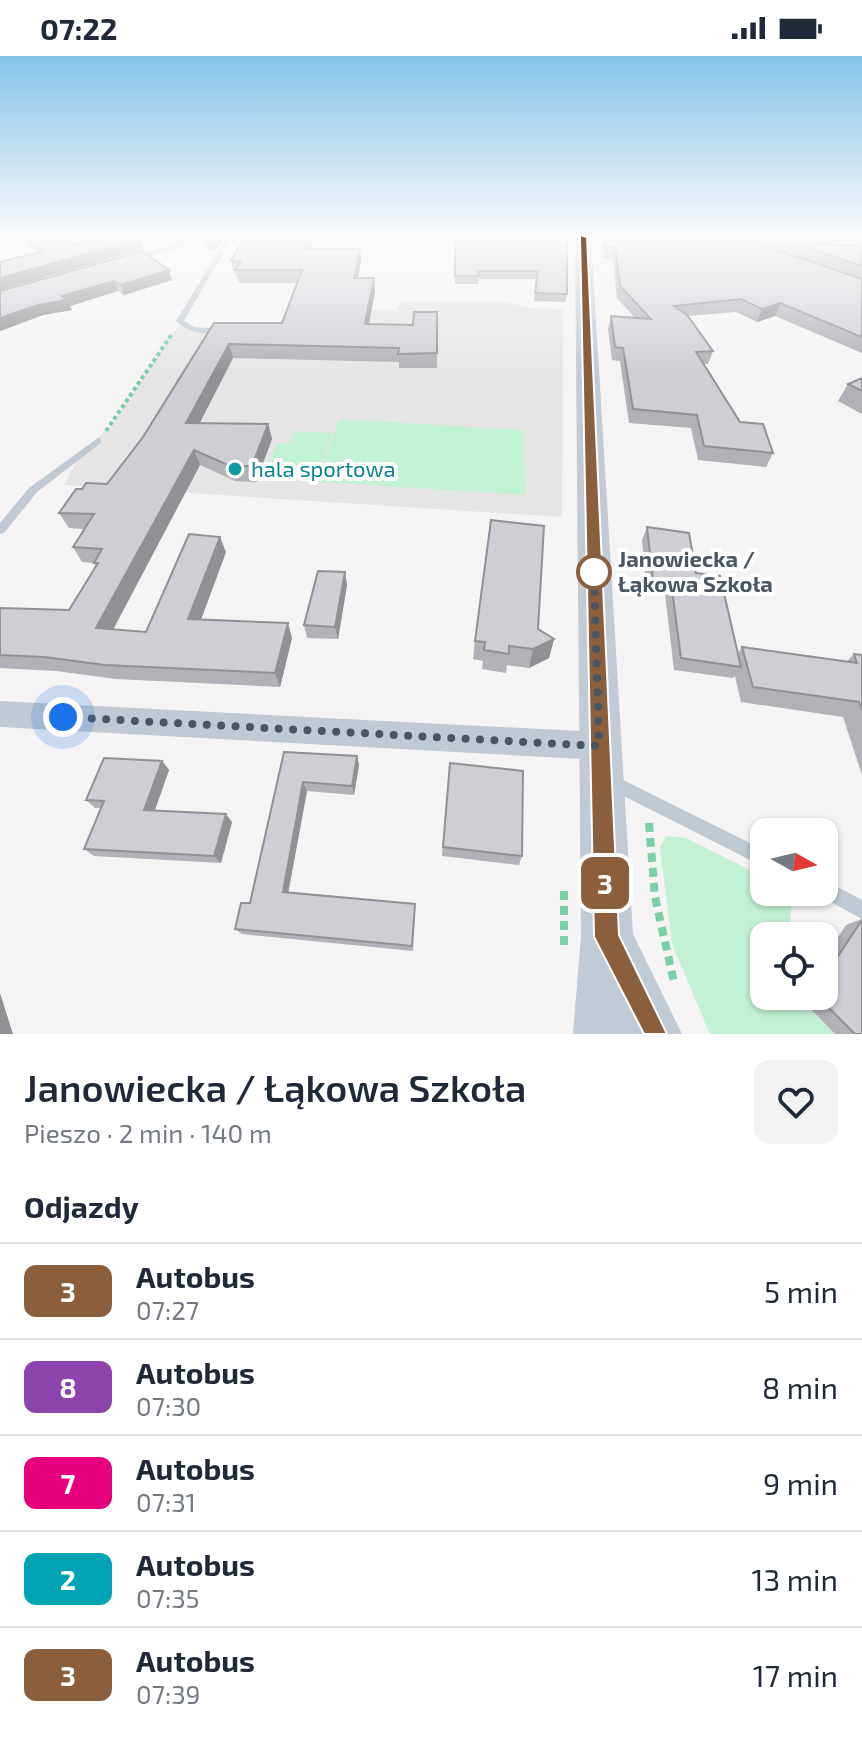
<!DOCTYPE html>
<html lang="pl">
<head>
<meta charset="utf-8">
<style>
	body { margin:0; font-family:"Exo 2",sans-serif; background:#f2f2f3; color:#1f2937; height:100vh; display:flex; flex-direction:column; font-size:30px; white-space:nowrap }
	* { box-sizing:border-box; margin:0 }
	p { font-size:26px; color:#747a83 }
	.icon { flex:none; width:44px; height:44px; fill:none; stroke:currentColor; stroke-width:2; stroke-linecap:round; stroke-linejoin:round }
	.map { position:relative; height:978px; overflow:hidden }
	.drawer { display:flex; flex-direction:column; background:#fff; flex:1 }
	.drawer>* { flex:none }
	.badge { padding:0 16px; border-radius:12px; font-size:28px; line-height:52px }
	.needle { width:52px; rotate:98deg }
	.tools { position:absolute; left:750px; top:762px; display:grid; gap:16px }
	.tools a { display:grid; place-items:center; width:88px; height:88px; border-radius:16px; background:#fff; box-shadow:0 2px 6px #0004; font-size:40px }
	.you { position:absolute; width:40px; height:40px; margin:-20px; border:6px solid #fff; border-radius:50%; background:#1a73e8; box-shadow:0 0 0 12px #1a73e833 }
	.map>.badge { position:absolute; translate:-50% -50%; box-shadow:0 0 0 4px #fff }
	h2 { padding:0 24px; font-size:30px; line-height:72px }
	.round { display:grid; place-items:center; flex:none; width:84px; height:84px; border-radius:16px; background:#f2f2f3 }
	.head { display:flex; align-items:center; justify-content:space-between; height:136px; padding:0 24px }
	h1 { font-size:38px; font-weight:600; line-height:60px }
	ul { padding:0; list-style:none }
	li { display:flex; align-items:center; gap:24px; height:96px; padding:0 24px; border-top:2px solid #e0e1e3 }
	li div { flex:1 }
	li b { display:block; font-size:30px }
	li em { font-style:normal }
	li .badge { min-width:88px; font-weight:700; text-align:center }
	.status { display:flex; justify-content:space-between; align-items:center; height:56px; padding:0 40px; background:#fff; direction:ltr }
	.status svg { height:22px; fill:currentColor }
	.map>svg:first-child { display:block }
</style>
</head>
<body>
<div class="status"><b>07:22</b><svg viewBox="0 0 49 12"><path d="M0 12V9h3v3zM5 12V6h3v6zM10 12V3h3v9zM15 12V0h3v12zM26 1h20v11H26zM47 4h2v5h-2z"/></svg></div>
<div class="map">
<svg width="862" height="978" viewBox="0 0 862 978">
	<rect width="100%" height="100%" fill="#f5f3f3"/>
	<path fill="#e6e4e5" d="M400,245H502L531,252L563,253L562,461L64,429L79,401L114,366L172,278L182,268L196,274L279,269L295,254H396Z"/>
	<g fill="#c3f1d5">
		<path d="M339,363L524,374L525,439L316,426Z"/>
		<path d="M296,375L332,377L315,424L272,421L275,414L266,413L278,387H290Z"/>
		<path d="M666,780L686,782L764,821V836H787L792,844L790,871L801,880H764V940H798L835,978H710L672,888L660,792Z"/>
	</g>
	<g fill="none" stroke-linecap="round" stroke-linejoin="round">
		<path stroke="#7ad0a6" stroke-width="4" stroke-dasharray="4 3" stroke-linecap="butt" d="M106,375L172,278"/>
		<g stroke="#7ad0a6" stroke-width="8" stroke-dasharray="9 6" stroke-linecap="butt">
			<path d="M649,767L655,841L674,926"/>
			<path d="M564,835V893"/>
		</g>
		<g fill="#c1cad2" fill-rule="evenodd">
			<path d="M227,181H233L184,265L195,271L222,273L226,275C210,280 189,278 176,265Z"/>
			<path d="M98,382L101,383V387L37,436L4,477L0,478V467L29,432Z"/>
			<path d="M611,718L764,794V811L606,731L603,726L606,721Z"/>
			<path d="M824,824L862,844V863L818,839L817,836H824Z"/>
		</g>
		<g fill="#c1cad2" fill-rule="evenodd">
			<path d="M195,181H213L124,209L114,206Z"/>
			<path d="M0,645L599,676L609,680L614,690L609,700L599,704L0,671Z"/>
		</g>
		<path fill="#c1cbd6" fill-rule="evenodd" d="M575,181H591L633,878L682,978H573L581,881Z"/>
	</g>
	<g fill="#b0b2b7">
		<path d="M22,181H61L71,189L141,181L143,193L38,196L25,187Z"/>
		<path d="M202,181H225L217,192L209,194L203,187Z"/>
		<path d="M232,181H315L311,193H360L361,205L358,222L375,235L369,268L413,269L437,256V312H399V306L233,302L199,368H268L272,383L256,426L235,425L200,409L113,573L146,576L226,496L201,563L292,582L280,631L116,623L56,615L0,612V552L69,554L96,510L94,507L82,506L73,491L84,473L69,472L59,457L82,433L107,428L143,381L214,267H282L297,227H239L236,218H234L231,205L244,183L233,187Z"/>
		<path d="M455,181H567V238L565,246L534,245L537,223H479L478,228H455Z"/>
		<path d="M602,181H847L830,189H862V297L775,260L757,266L736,256L688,260L713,295L708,308H704L740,366L773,397L766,411L698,404L691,372L629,367L620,305L612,304L608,273L611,260L635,262L617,242L613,203L604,202Z"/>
		<path d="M169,214L172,224L124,239L118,235L70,250L72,254L43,259L0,275V235Z"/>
		<path d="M862,322V358L838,345L848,328Z"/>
		<path d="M647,471L696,517L738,597L742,591L847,605L854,598L862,599V719L843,661L741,646L735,620L733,622L674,614L665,538L647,535L642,484Z"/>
		<path d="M345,516L347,529L338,583L307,582L304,569Z"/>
		<path d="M538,573L554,583L549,602L529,612L507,609L506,617L482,613L483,605L473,603L475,585Z"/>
		<path d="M284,696L357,700L359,709L354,739L307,735L288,837L415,848L413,895L242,878L235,873L250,847Z"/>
		<path d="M162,705L169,714L155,754L232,766L221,807L94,800L84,793L101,752H95L86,744Z"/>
		<path d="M450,707L522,800L519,809L442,800Z"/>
		<path d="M862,863V978H835L798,940H824V902L846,869Z"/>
	</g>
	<g fill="#909195">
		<path d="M139,181H141L143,193L0,234V222Z"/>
		<path d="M209,181H225L217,192L209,194L206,182Z"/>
		<path d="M232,181H252L233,187Z"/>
		<path d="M309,181H315L307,205L305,193Z"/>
		<path d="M828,181H847L817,195L811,189Z"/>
		<path d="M360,193L361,205L355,235L354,222Z"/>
		<path d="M169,214L172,224L124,239L121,229Z"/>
		<path d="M374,222L375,235L366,282L365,268Z"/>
		<path d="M114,225L118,235L70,250L72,254L43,259L0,275V262L62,240Z"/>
		<path d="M780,247L775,260L757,266L762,253Z"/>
		<path d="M229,288L233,302L192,382L186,367Z"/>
		<path d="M268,368L272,383L256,426L252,410Z"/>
		<path d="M194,394L200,409L106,587L96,572Z"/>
		<path d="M220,481L226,496L196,577L188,563Z"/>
		<path d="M345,516L347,529L338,583L335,571Z"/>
		<path d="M288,567L292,582L280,631L275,617Z"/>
		<path d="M554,583L549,602L529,612L533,593Z"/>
		<path d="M357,700L359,709L354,739L352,730Z"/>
		<path d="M162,705L169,714L152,762L144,754Z"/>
		<path d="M303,726L307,735L287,843L283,836Z"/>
		<path d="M226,758L232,766L221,807L214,800Z"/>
		<path d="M0,937L13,978H0Z"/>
	</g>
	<g fill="#cdcfd5" stroke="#909195" stroke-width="2">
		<path d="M25,181H61L71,189L102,181H139L140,183L0,222V206L44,195Z"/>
		<path d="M245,181H309L305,193H360L354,222H374L365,268L413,269L414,256H437V297L398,298L399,292L229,288L186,367L268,368L252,410H230L194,394L96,572L146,576L189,478L220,481L188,563L288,567L275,617L105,609L44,601L0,599V552L69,554L98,507H94L102,493L73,491L94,458L59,457L76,433H82L86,427L107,428L143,381L214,267H282L302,214H235L241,206L231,205Z"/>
		<path d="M455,181H567V238L535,237L538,215H478L479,220H455Z"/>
		<path d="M605,181H738L862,223V281L780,247L762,253L741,243L674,250L687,259L713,295L696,296L740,366L763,368L773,397L704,390L697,359L633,353L623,292L615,291L611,260L651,263L620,230L615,191H606Z"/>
		<path d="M774,181H828L811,189H862V210Z"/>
		<path d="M142,195L169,214L121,229L114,225L62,240L67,244L38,249L0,262V235Z"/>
		<path d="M862,322V335L848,328Z"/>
		<path d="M491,464L544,470L538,573L554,583L533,593L509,590V598L484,594L485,586L475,585Z"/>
		<path d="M647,471L689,477L696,517L720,520L741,611L681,602L671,526L653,523Z"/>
		<path d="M318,515L345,516L335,571L304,569Z"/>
		<path d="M742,591L857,607L854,598L862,599V654L859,646L753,631Z"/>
		<path d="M284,696L357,700L352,730L303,726L283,836L415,848L412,890L235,873L241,847H250Z"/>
		<path d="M104,702L162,705L144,754L226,758L214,800L84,793L104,745L86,744Z"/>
		<path d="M450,707L523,715L522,800L443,791Z"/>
		<path d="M862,864V978H855L817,940H824V921Z"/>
	</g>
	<linearGradient id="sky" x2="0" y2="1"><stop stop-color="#85c3ea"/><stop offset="0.57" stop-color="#fafafa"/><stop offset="1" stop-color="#fafafa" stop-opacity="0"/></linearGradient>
	<rect width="862" height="318" fill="url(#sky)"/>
	<path fill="#8b5e3c" stroke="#fff" stroke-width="2" d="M580,179L587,181L619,879L667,978H644L594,881Z"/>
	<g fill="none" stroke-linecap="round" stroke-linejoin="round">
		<path stroke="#4a5661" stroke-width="8" stroke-dasharray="0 14.4" d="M63,661L599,690L594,516"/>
	</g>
	<circle fill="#0f9aa8" stroke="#fff" stroke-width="3" cx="235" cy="413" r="8"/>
	<circle fill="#fff" stroke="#8b5e3c" stroke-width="4" cx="594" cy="516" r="16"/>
	<g text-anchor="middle" stroke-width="8" stroke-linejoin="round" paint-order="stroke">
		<g font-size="22" fill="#0d838f" stroke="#fff" text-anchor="start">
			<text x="251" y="421">hala sportowa</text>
		</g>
		<g font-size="22" font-weight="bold" fill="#4a5661" stroke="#fff" text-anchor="start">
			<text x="618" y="511">Janowiecka /<tspan x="618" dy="25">Łąkowa Szkoła</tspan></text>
		</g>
	</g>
</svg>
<div class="tools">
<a><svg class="needle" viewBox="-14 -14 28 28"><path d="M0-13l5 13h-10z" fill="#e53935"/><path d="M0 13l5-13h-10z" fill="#747a83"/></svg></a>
<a><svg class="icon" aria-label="locate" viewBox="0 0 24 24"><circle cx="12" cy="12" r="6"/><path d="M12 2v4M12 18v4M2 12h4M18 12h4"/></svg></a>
</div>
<div class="you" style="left:63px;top:661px"></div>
<b class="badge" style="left:605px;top:827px;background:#8b5e3c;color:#fff">3</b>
</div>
<section class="drawer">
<div class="head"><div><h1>Janowiecka / Łąkowa Szkoła</h1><p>Pieszo · 2 min · 140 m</p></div><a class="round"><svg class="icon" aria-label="heart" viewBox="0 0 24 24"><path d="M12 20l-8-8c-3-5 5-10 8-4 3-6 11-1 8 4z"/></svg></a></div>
<h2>Odjazdy</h2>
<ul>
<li><span class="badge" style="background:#8b5e3c;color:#fff">3</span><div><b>Autobus</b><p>07:27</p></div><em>5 min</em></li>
<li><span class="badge" style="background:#8e44ad;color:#fff">8</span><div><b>Autobus</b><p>07:30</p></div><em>8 min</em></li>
<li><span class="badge" style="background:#e6007e;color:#fff">7</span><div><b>Autobus</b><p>07:31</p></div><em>9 min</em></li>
<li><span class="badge" style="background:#00a3b4;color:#fff">2</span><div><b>Autobus</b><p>07:35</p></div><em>13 min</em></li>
<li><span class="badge" style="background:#8b5e3c;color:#fff">3</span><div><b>Autobus</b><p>07:39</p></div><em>17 min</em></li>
</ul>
</section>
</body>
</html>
